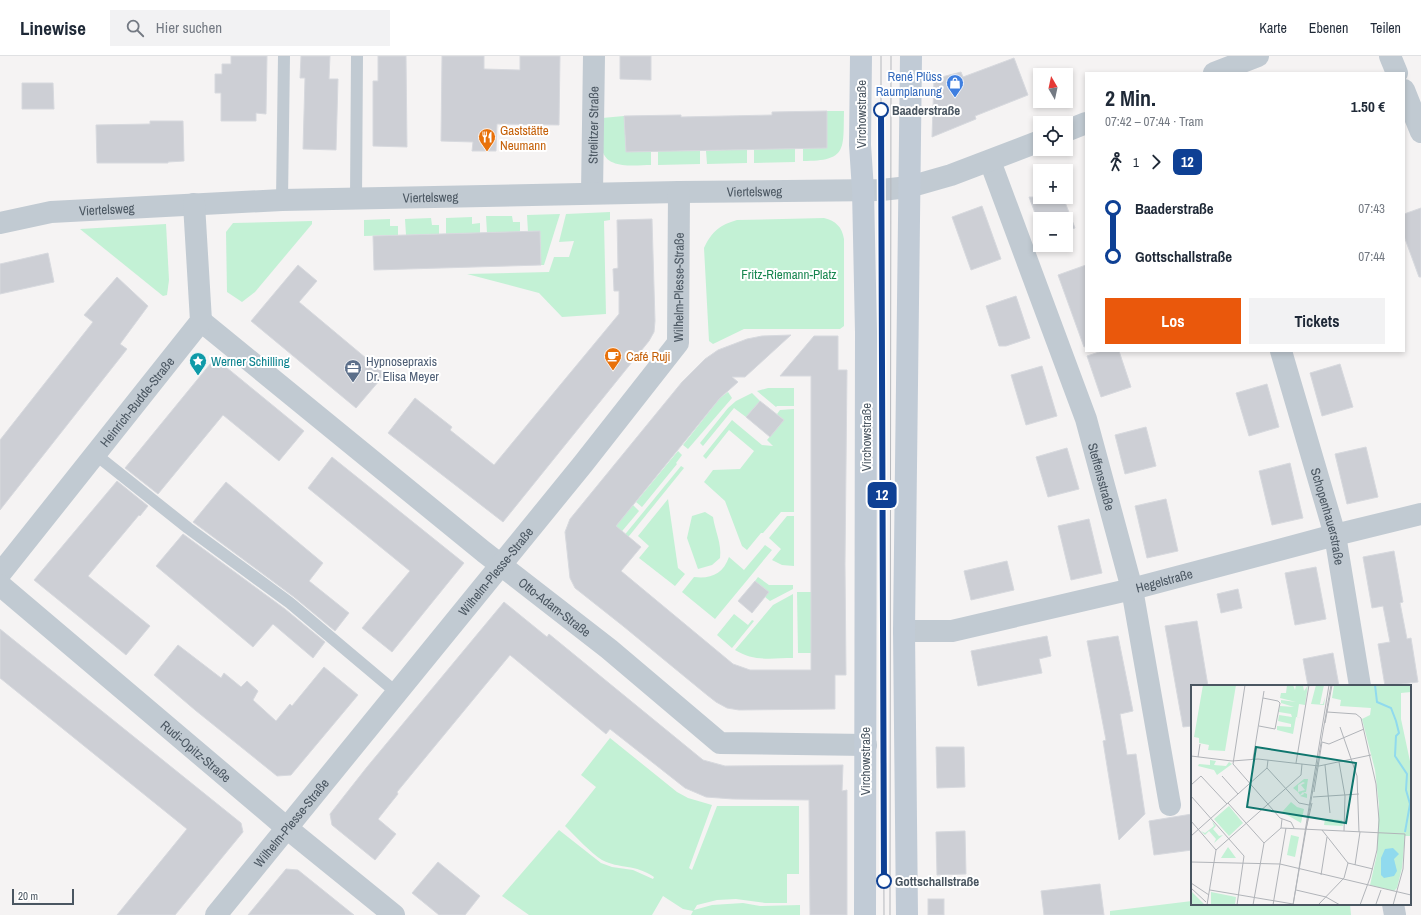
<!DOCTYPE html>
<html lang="de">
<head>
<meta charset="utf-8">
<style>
	body { margin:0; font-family:"Archivo Narrow",sans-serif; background:#f2f2f3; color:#1f2937; height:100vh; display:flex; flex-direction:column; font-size:15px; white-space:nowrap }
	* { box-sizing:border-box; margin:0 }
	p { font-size:13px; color:#747a83 }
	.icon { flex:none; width:22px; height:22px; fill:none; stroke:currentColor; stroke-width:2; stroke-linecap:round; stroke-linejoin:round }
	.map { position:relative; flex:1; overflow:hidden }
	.panel { position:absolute; left:1085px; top:16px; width:320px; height:280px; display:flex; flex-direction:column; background:#fff; border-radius:0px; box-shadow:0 2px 6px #0003 }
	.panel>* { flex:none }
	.badge { padding:0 8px; border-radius:6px; font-size:14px; line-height:26px }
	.needle { width:26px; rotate:351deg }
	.controls { position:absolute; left:1033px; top:12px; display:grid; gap:8px }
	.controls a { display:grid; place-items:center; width:40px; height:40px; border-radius:0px; background:#fff; box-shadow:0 2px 6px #0003; font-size:20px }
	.scale { position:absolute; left:12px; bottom:10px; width:62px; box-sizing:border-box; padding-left:4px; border:2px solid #4a5661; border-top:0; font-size:11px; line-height:14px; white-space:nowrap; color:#4a5661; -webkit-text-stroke:3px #fff; paint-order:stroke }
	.map>.badge { position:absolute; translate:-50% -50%; box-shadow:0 0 0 2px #fff }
	.legs { display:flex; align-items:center; gap:6px; height:44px; padding:0 20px; font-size:13px }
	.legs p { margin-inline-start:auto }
	.headline { display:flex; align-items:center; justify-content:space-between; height:68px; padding:0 20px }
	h1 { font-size:22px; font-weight:700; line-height:30px }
	.cta { display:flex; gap:8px; margin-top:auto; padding:8px 20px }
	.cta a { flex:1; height:46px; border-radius:0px; background:#ea580c; color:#fff; font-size:16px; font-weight:700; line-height:46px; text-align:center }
	.cta a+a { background:#f2f2f3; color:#1f2937 }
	ul { padding:0 20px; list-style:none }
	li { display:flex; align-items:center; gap:14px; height:48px; font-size:15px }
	li i { display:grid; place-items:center; width:6px; height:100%; margin:0 5px; background:currentColor }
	li i::after { content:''; width:10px; height:10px; margin:-5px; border:3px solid; border-radius:50%; background:#fff }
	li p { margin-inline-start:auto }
	li:first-child i { background:linear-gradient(#0000 50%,currentColor 0) }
	li:last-child i { background:linear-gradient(currentColor 50%,#0000 0) }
	header { display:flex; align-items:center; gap:24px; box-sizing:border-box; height:56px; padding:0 20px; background:#fff; border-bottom:1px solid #e0e1e3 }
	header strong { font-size:19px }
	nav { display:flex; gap:22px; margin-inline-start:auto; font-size:14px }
	.search { width:280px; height:36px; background:#f2f2f3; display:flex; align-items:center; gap:10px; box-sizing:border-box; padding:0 14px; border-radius:0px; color:#747a83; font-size:15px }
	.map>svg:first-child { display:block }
</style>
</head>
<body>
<header>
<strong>Linewise</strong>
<div class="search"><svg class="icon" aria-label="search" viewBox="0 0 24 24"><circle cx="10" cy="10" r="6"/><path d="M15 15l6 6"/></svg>Hier suchen</div>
<nav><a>Karte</a><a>Ebenen</a><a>Teilen</a></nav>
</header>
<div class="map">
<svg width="1421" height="859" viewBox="0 0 1421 859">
	<rect width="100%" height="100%" fill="#f5f3f3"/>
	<g fill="#c3f1d5">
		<path d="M827,55H844C843,93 848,105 803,105V92H827Z"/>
		<path d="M624,60L626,96L651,95V109C635,109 606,114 602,93C601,83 602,72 602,62Z"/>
		<path d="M795,92V106L754,107V93Z"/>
		<path d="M747,93V107L707,108L706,95Z"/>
		<path d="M658,95H700V108L658,109Z"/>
		<path d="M610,156V164L604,165L606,258L562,261L539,237L467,218L549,216L554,201H569L574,185L559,186L566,158Z"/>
		<path d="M560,158L544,209H541L540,176H528L527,159Z"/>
		<path d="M486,160H512L513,166H520V176L487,177Z"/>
		<path d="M472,161V168L480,167V177L446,178V162Z"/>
		<path d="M431,162L432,169H439V178L406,179L405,163Z"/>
		<path d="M824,162C836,165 842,171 844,183V270L840,273H744L713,288L709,285L704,192C712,175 720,169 737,164Z"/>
		<path d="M390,163V170H398V179L364,180V164Z"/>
		<path d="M312,165V168L255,236L242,246L227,236L226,176L233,167Z"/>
		<path d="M166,168L169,224L167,239L163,240L80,173Z"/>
		<path d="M768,332H794V350H777L776,351L757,335Z"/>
		<path d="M728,336L732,342L688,393L683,389L720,342Z"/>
		<path d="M752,337L760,345L746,361L734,352L703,390L700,387L728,352L736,345Z"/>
		<path d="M794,353V456H781L763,477H761L747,494L742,490L725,445L704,426L713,414L740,413L754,395L729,374L706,403L703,400L732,364L762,389L773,390L767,384L784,364L777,358L780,354Z"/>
		<path d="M678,395L682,399L676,407L677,408L642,451L636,446Z"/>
		<path d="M681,410L684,412L621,490L618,487Z"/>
		<path d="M668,443L678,512L685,518L675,530L639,502L649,490L638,480Z"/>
		<path d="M633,449L639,455L612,487L603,486Z"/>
		<path d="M705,456L713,461C715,475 722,488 720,502L712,509L698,513L687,482L692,460Z"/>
		<path d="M787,460H794V510L782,509L772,504L781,493L769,482Z"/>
		<path d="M765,489L772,494L715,563L682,536L694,521C711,523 723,518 729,501L744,514Z"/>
		<path d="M758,521L769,529H793V533L770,545L765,541L768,536L755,525Z"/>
		<path d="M797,536H811V597H798Z"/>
		<path d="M793,538V602C772,602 754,606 735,594L773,549Z"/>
		<path d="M734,558L748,569L752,564L754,565L732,592L717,579Z"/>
		<path d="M610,682L677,736L688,742L712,749L689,812L692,814L717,750H799V818H787V847H765L736,843L717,844L697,849L694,854L712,849L743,847L760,850L800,849V859H691L693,855L683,853L663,840L652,859H529L502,840L559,774L601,807L612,811L633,814L653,823L654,821C636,808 619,813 602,804C591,797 575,780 565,770L596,731L581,719Z"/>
		<path d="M1192,845V848H1350L1351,859H1110V855Z"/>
	</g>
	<g fill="#cdcfd5" stroke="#d7d9de">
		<path d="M231,0H267L266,58L256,57V65H221V37H215V18H222V8H231Z"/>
		<path d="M301,0H330L329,23H338L336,94L303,93L305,22H300Z"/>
		<path d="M378,0H406L407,91L373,90V25H378Z"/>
		<path d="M442,0H484V13L520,14V0H560L559,69L497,68L496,95H472L473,86L441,85Z"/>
		<path d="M620,0H651V24L620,23Z"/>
		<path d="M1014,2L1028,39L975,60L976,63L932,81L934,23L961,16L963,21Z"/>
		<path d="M22,27H53L54,53H22Z"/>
		<path d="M827,55V92L626,96L624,60L681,59V61L772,59V56Z"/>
		<path d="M150,65H183L184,105L168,106V107H97L96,69L150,68Z"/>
		<path d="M1029,141H1063L1075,172L1066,175V163H1040V170Z"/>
		<path d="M982,150L1001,203L971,214L952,161Z"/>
		<path d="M1421,152V221H1419L1404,180V158Z"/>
		<path d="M652,163L655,265L654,276L649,285L503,466L388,377L415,342L452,371L450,374L494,409L619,258V235H614L613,213L618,212L617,164Z"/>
		<path d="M540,175L541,209L374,214L373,180Z"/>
		<path d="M48,197L54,226L0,238V208Z"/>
		<path d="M298,209L317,225L299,246L385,318L356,352L251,265Z"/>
		<path d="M1086,209V290L1084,291L1058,219Z"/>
		<path d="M117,221L148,250L120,288L127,293L0,454V384L93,266L84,259Z"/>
		<path d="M1016,240L1030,282L1006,290H999L986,250Z"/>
		<path d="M791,279L745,321H732L738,326L720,342L616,470L641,491L621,515L733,608L750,614H811V320H780L814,280H838V314H847L845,509L846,619H835V653L739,654L727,652L716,646L707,639L623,570L575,532L570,522L565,476L570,463L682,326L705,303L718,294L747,283L762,280Z"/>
		<path d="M1102,295H1119L1131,331L1101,341L1087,300Z"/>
		<path d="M215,302L304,375L279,405L223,359L158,438L125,412Z"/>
		<path d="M1340,308L1353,351L1322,360L1310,317Z"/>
		<path d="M1042,310L1057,360L1026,369L1011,319Z"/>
		<path d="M1267,328L1279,371L1249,380L1236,337Z"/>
		<path d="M760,345L784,364L770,381L746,361Z"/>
		<path d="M1146,371L1156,410L1125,418L1115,379Z"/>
		<path d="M1366,391L1378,441L1347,448L1335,398Z"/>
		<path d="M1067,392L1079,433L1048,441L1036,401Z"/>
		<path d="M332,401L464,507L392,596L362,572L410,515L308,432Z"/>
		<path d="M1290,407L1303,462L1272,469L1259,415Z"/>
		<path d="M117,425L148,450L140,460L139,459L88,520L150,570L126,599L34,524Z"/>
		<path d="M226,426L323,507L309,525L349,557L335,575L294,541L193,466Z"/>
		<path d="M1166,443L1178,495L1147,502L1135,450Z"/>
		<path d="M1089,463L1102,517L1071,524L1058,470Z"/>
		<path d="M183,478L285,553L325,586L313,602L273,568L253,591L156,510Z"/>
		<path d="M1394,495L1403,546L1400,547L1407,583L1411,582L1418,626L1385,630L1378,588L1390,586L1383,550L1372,552L1363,501Z"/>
		<path d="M1007,505L1014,534L971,544L964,515Z"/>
		<path d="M1316,511L1326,563L1295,569L1285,517Z"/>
		<path d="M755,525L769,536L752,557L738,545Z"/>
		<path d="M1238,533L1242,552L1221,557L1217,538Z"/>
		<path d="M504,546L547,581L549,578L703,704L725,710L843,709L842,735L847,734V859H810L809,744L733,743L706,741L685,732L610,673L606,678L510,599L397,736L398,738L378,763L396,778L375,804L332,769L330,758L367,711Z"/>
		<path d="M1197,565L1208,630H1192V670L1183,671L1165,570Z"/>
		<path d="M0,573L241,767L243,776L175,859H117L187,773L0,622Z"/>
		<path d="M1047,580L1051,600L1039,603L1042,617L978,630L971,595Z"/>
		<path d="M1118,580L1133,655L1120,658L1127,699L1136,698L1145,758L1119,784L1103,685L1106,684L1087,585Z"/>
		<path d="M178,589L221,622L224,617L241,631L247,625L258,635L253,644L276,665L290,648L292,650L324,611L358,639L291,719L277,720L195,654L154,619Z"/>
		<path d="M1333,597L1339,630H1308L1303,603Z"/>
		<path d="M936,691H964L965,731L937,732Z"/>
		<path d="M1192,758V794L1154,799L1149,765Z"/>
		<path d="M965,775L966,818L937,819L936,776Z"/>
		<path d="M438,806L480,840L465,859H439L412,837Z"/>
		<path d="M286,813L298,814L354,859H248Z"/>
		<path d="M1100,828L1104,859H1044L1041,835Z"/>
		<rect x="928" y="843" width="16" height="16"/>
	</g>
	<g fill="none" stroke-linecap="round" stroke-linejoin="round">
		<g stroke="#c1cad2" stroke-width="12">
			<path d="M356,143L357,0"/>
			<path d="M282,144L284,0"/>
			<path d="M95,398L188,472L290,547L397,637"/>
		</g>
		<g stroke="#c1cad2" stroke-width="22">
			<path d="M1390,0L1397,17"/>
			<path d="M1214,17L1258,0"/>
			<path d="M1404,34L1421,76"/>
			<path d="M1066,75L1086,67"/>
			<path id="s1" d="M990,105L1086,363L1132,533L1170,749"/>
			<path id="s2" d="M592,137L594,0"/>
			<path id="s3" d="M0,167L51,156L282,144L679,136L881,134L909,131L951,119L1040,85"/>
			<path id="s4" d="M201,265L484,496L609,593L720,687L866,689"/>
			<path id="s5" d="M1281,295L1335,479L1360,630"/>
			<path id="s6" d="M0,518L201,265L194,148"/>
			<path id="s7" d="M0,529L288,773L394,859"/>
			<path id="s8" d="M904,575H952L1132,533L1335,479L1421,458"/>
			<path d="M1393,848L1395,859"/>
			<path id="s9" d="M216,859L583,408L678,287L679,136"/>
		</g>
		<g stroke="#c1cbd6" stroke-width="22">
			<path d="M861,0L860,89L863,134L866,276L865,859"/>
			<path d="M907,859L904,575L911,0"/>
		</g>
		<g stroke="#b5b8bd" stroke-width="1">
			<path d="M881,0V88L884,859"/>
			<path d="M890,859L891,0"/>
		</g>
	</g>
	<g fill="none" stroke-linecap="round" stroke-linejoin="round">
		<g stroke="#fff" stroke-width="9">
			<path id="line-1" d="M881,54L884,825"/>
		</g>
		<use href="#line-1" stroke="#0e4094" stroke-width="6"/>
	</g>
	<defs>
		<g id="shop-pin" transform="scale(0.9)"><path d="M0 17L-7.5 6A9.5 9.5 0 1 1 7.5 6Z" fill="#3f7fe0" stroke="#fff"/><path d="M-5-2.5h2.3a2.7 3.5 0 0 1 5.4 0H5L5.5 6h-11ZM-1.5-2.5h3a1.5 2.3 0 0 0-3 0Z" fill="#fff"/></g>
		<g id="restaurant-pin" transform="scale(0.9)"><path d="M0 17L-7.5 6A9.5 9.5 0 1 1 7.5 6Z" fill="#e8710a" stroke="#fff"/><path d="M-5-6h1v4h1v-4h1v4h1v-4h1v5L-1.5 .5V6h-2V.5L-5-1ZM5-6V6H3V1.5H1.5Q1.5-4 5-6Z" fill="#fff"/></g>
		<g id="cafe-pin" transform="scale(0.9)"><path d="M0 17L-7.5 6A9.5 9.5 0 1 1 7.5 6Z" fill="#e8710a" stroke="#fff"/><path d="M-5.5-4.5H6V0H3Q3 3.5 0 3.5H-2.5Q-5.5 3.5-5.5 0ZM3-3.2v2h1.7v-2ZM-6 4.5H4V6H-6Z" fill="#fff"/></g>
		<g id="sight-pin" transform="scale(0.9)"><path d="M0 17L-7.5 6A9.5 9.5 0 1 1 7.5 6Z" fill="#0f9aa8" stroke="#fff"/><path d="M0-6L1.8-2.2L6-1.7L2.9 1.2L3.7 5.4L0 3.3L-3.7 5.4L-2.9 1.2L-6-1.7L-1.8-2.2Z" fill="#fff"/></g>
		<g id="office-pin" transform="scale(0.9)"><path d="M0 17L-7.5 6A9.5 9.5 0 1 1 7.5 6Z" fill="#5c6f8a" stroke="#fff"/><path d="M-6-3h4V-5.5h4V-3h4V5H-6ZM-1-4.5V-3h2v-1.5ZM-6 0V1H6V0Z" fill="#fff"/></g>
	</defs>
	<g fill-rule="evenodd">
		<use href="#shop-pin" x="955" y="27"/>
		<use href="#restaurant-pin" x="487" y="81"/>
		<use href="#cafe-pin" x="613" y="300"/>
		<use href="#sight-pin" x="198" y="305"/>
		<use href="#office-pin" x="353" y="312"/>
	</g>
	<g fill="#fff" stroke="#0e4094" stroke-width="2">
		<circle cx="881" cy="54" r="7"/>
		<circle cx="884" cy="825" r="7"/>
	</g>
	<g text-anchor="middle" stroke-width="4" stroke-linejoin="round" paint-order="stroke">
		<g font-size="13" fill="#366cbe" stroke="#fff" text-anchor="end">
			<text x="942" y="25">René Plüss<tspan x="942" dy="15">Raumplanung</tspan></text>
		</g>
		<g font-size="13" font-weight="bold" fill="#4a5661" stroke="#fff" text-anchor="start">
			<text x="892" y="59">Baaderstraße</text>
			<text x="895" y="830">Gottschallstraße</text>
		</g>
		<g font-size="13" fill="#4a5661" stroke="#fff">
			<text transform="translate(861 58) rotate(-90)" y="5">Virchowstraße</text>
			<text dy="5" stroke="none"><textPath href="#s2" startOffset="68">Strelitzer Straße</textPath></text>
			<text dy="5" stroke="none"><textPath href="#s3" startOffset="756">Viertelsweg</textPath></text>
			<text dy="5" stroke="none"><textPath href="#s3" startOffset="432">Viertelsweg</textPath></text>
			<text dy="5" stroke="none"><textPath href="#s3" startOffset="108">Viertelsweg</textPath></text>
			<text dy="5" stroke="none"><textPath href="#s9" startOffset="791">Wilhelm-Plesse-Straße</textPath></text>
			<text dy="5" stroke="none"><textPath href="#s6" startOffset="220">Heinrich-Budde-Straße</textPath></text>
			<text transform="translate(866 381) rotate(-90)" y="5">Virchowstraße</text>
			<text dy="5" stroke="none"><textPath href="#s1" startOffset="335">Steffensstraße</textPath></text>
			<text dy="5" stroke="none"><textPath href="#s5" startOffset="172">Schopenhauerstraße</textPath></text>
			<text dy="5" stroke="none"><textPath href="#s9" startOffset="443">Wilhelm-Plesse-Straße</textPath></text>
			<text dy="5" stroke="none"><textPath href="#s8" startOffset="266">Hegelstraße</textPath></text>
			<text dy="5" stroke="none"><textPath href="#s4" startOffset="455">Otto-Adam-Straße</textPath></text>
			<text dy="5" stroke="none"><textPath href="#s7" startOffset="257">Rudi-Opitz-Straße</textPath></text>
			<text transform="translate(865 705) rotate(-90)" y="5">Virchowstraße</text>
			<text dy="5" stroke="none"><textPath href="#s9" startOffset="119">Wilhelm-Plesse-Straße</textPath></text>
		</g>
		<g font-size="13" fill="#c56008" stroke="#fff" text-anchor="start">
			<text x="500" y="79">Gaststätte<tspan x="500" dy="15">Neumann</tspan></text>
			<text x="626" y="305">Café Ruji</text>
		</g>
		<g font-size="13" fill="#17864f" stroke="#fff">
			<text x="789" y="223">Fritz-Riemann-Platz</text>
		</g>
		<g font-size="13" fill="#0d838f" stroke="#fff" text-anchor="start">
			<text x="211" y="310">Werner Schilling</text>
		</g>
		<g font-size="13" fill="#4e5e75" stroke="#fff" text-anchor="start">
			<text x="366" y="310">Hypnosepraxis<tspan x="366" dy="15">Dr. Elisa Meyer</tspan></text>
		</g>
	</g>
	<g transform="translate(1191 629)">
		<rect width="220" height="220" fill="#f5f3f3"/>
		<path d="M12,0H45L34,66L17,65L18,60L8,58V53L3,52ZM96,0H102L104,5L105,0H112L113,6L117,0L114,20L108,19L106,32L110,33L105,32L102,49L86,45V41L100,42V39L87,36L88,30L101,32L100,29L88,27L89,21L103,22L90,18V15L105,17L89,13L90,8H95ZM125,0H133L129,19H132L134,12L133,20L120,19ZM143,0H220V7L210,8V34L220,81V151H214L211,183L206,203L203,206L179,200L186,169L188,120L184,85L171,34L179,30L180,23L149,21L150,15L141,13ZM19,75L25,76L23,80L35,81L38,77L41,79L26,90L23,85L7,81L8,79L19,80ZM113,94H117L115,107H112L116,109V113L109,111L113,109L112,107L109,110L107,107L114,105L110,100L114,98L112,97L107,100V107L102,103ZM100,117L106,122L113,124L110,138L91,127ZM38,121L52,138L38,151L23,134ZM134,134L151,135L152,141L133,140ZM21,136L25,141L22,144L28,151L32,150L23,158L25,154L18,146L14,150L10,146L14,148L23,141ZM100,150L108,152L104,172L96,170ZM37,162L45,173H30ZM0,206L14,220H0ZM20,207L45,212L44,220H20Z" fill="#c3f1d5"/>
		<path d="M202,163L208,169L203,174L206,186L203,191L193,193L190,190V173L194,164Z" fill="#90daee"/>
		<path fill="none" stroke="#90daee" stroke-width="2" d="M184,0L186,17L200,23L205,36L208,48L205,51L204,71L216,89L215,105L219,119L214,147"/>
		<path fill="none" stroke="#b1b4b9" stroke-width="1" d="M54,0L42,79L89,133L100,137L103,143M136,27L165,29L170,33L185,99L188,135L186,165L179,193L169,220M134,38L141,0M68,41L84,44L89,18L87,16L72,13M149,42L166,91L168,147M131,57L138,59L173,44M0,71L41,76L67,74L128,81L180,70M7,72L9,59M62,74L73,6M148,77L154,111L153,146M105,78L118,0M134,80L139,128M76,83L108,118L118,120M31,91L47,109M0,100L10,91L36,119M123,107L131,57M0,111L53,171L46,220M122,112L168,109M37,118L73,158M0,136L25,165M90,143L214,149L212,184L202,220M115,144L121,118M131,145L157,178M0,151L76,83L77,75M25,165L110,90L111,79M0,177L89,179L220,210M157,178L182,184M164,180L169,147M130,190L136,152M0,198L18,210M0,203L15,217M19,205L102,219M105,205L135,212L149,220M185,219L190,205M16,220L25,165M62,220L73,158L90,143L91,134M82,220L95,143M102,220L138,0M102,220L140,0M127,220L153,193L157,178"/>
		<path fill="#0f766e" fill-opacity="0.15" stroke="#0f766e" stroke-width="2" d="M65,62L165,78L155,138L56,122Z"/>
		<rect width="220" height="220" fill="none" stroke="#4a5661" stroke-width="2"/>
	</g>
</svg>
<div class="controls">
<a><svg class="needle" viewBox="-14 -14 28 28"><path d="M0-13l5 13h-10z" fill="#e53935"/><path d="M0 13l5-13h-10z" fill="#747a83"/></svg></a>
<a><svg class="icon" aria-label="locate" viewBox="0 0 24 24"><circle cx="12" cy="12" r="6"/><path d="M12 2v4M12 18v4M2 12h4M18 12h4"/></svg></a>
<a>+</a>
<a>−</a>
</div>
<div class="scale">20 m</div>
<b class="badge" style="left:882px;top:439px;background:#0e4094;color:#fff">12</b>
<section class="panel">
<div class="headline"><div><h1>2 Min.</h1><p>07:42 – 07:44 · Tram</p></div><b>1.50 €</b></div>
<div class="legs"><svg class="icon" aria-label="walk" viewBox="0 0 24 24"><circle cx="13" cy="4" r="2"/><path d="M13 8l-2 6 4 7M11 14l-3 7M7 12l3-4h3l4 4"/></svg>1<svg class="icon" aria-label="forward" viewBox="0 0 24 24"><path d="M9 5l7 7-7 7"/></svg><b class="badge" style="background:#0e4094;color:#fff">12</b></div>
<ul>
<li><i style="color:#0e4094"></i><b>Baaderstraße</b><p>07:43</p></li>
<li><i style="color:#0e4094"></i><b>Gottschallstraße</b><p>07:44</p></li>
</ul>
<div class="cta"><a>Los</a><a>Tickets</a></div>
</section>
</div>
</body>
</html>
